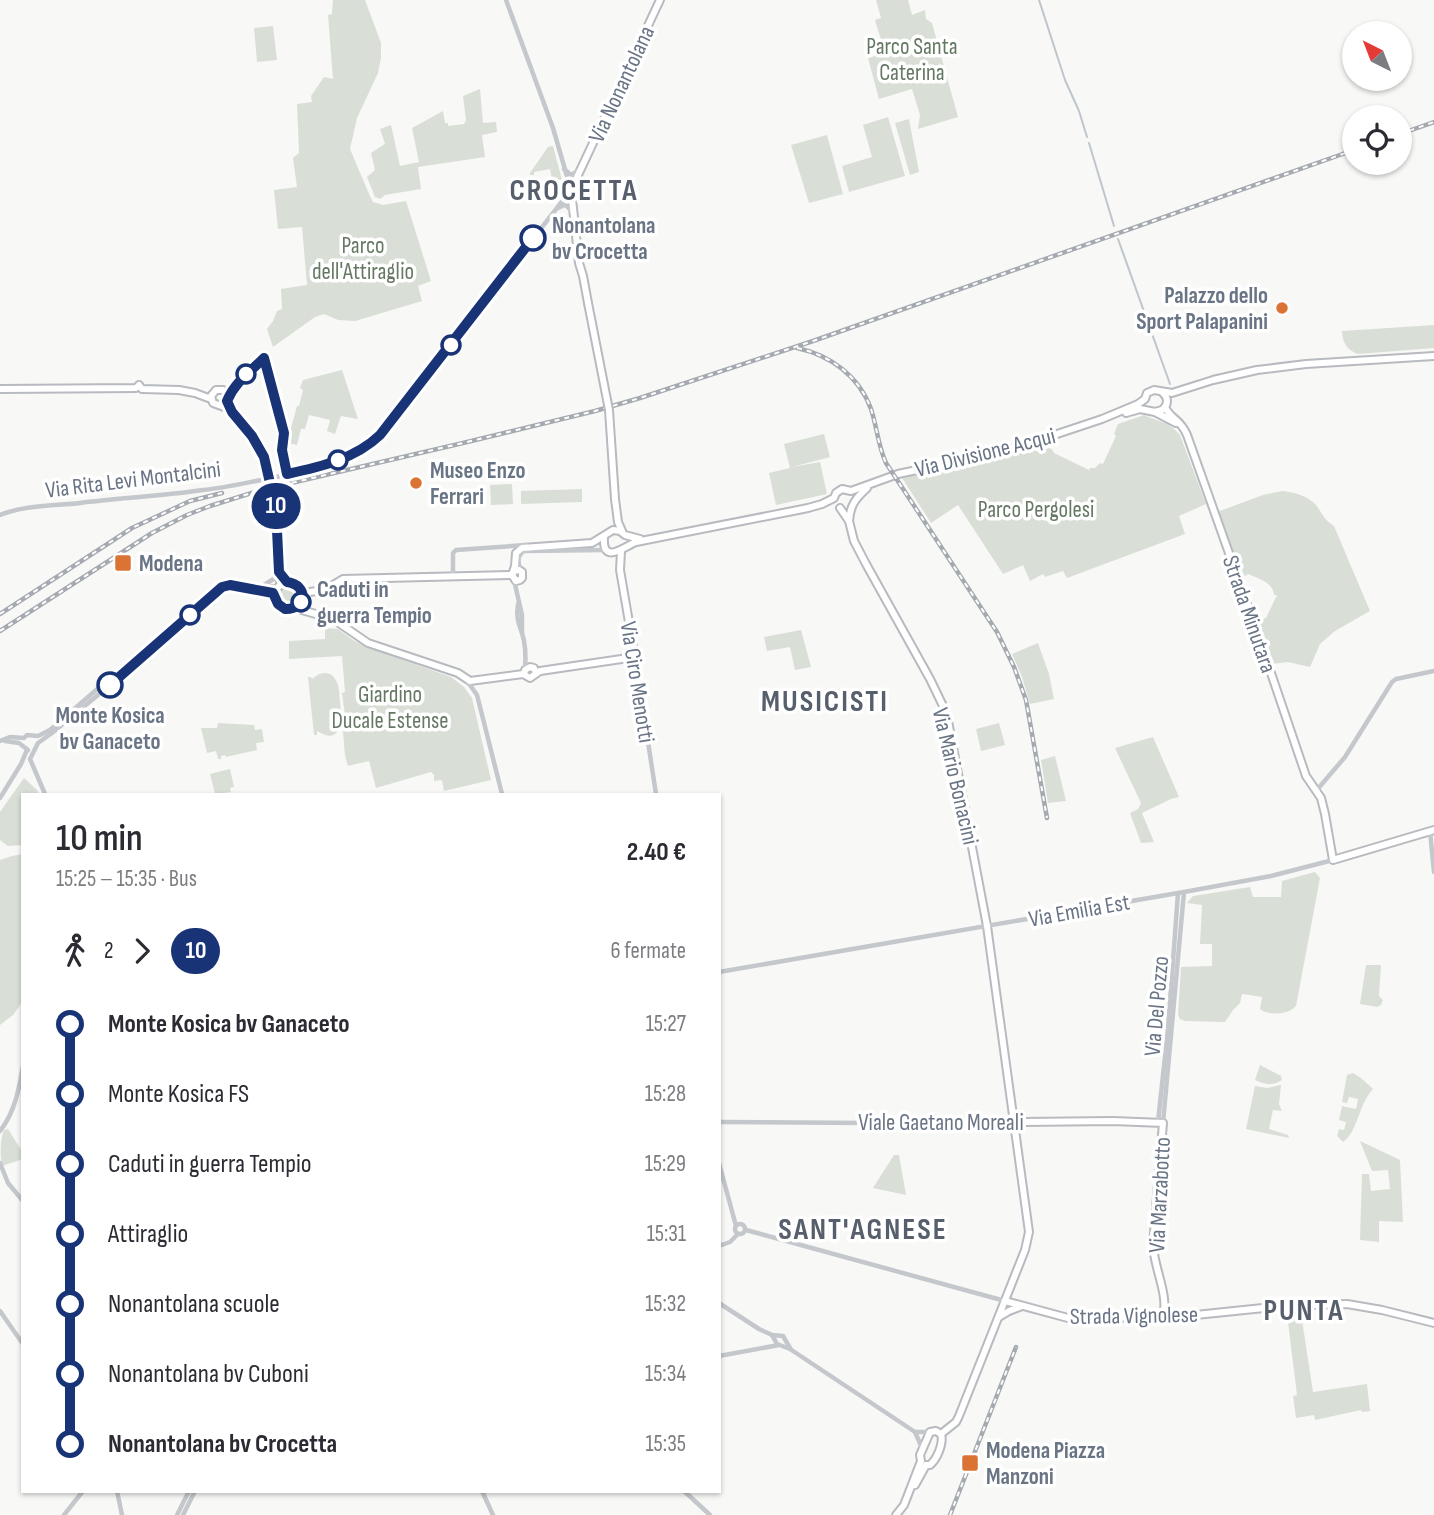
<!DOCTYPE html>
<html lang="it">
<head>
<meta charset="utf-8">
<style>
	body { margin:0; font-family:"Sofia Sans Condensed",sans-serif; background:#f7f7f7; color:#2b2b33; height:100vh; display:flex; flex-direction:column; font-size:26px; white-space:nowrap }
	* { box-sizing:border-box; margin:0 }
	p { font-size:23px; color:#7c7c81 }
	.icon { flex:none; width:38px; height:38px; fill:none; stroke:currentColor; stroke-width:2; stroke-linecap:round; stroke-linejoin:round }
	.map { position:relative; flex:1; overflow:hidden }
	.side { position:absolute; left:21px; top:793px; width:700px; height:700px; display:flex; flex-direction:column; background:#fff; border-radius:0px; box-shadow:0 2px 5px #0004 }
	.side>* { flex:none }
	.badge { padding:0 14px; border-radius:23px; font-size:24px; line-height:46px }
	.needle { width:46px; rotate:318deg }
	.tools { position:absolute; left:1342px; top:21px; display:grid; gap:14px }
	.tools a { display:grid; place-items:center; width:70px; height:70px; border-radius:50%; background:#fff; box-shadow:0 2px 5px #0004; font-size:35px }
	.map>.badge { position:absolute; translate:-50% -50%; box-shadow:0 0 0 4px #fff }
	.legs { display:flex; align-items:center; gap:10px; height:77px; padding:0 35px; font-size:23px }
	.legs p { margin-inline-start:auto }
	.headline { display:flex; align-items:center; justify-content:space-between; height:119px; padding:0 35px }
	h1 { font-size:38px; font-weight:600; line-height:52px }
	ul { padding:0 35px; list-style:none }
	li { display:flex; align-items:center; gap:24px; height:70px; font-size:26px }
	li i { display:grid; place-items:center; width:10px; height:100%; margin:0 9px; background:currentColor }
	li i::after { content:''; width:18px; height:18px; margin:-9px; border:5px solid; border-radius:50%; background:#fff }
	li p { margin-inline-start:auto }
	li:first-child i { background:linear-gradient(#0000 50%,currentColor 0) }
	li:last-child i { background:linear-gradient(currentColor 50%,#0000 0) }
	.map>svg:first-child { display:block }
</style>
</head>
<body>
<div class="map">
<svg width="1434" height="1515" viewBox="0 0 1434 1515">
	<rect width="100%" height="100%" fill="#f8f8f6"/>
	<g fill="#d9dfd7">
		<path d="M333,0H365L381,43V58L378,73L357,118L350,149L369,194L373,202L383,205L406,201L431,281L418,286L422,301L355,321L338,320L324,314L315,317L273,347L267,329L273,321L277,311L282,309L281,289L307,285L302,227L278,229L274,190L297,187L293,158L299,153L297,104L312,102L311,96L324,77L333,79L328,15L332,14Z"/>
		<path d="M876,0H908L912,15L925,10L926,19L932,23L958,117L918,129L920,115L912,89L879,99L868,58L885,53L875,20L881,18Z"/>
		<path d="M273,26L277,60L257,62L254,28Z"/>
		<path d="M480,89L483,123L496,122L497,132L482,135L485,157L418,167L421,189L385,195L380,199L375,197L367,177L375,170L371,153L385,144L380,129L391,125L400,166L419,162L412,128L443,111L445,123H448V126L464,124L466,120L463,96Z"/>
		<path d="M888,117L905,176L849,192L842,166L872,157L863,125Z"/>
		<path d="M909,119L919,172L910,175L895,123Z"/>
		<path d="M827,135L843,194L809,203L791,145Z"/>
		<path d="M552,146H553L562,180L552,179L550,169L534,172V175H530V173L548,147Z"/>
		<path d="M1434,325V348L1359,354C1348,352 1342,342 1342,331Z"/>
		<path d="M342,370L358,419L341,416L335,434L327,431L330,420L309,415L305,429H301L297,445L287,443L297,406H299L303,390L300,388L303,380Z"/>
		<path d="M1144,415C1159,422 1168,421 1180,435L1206,504L1179,516L1185,534L1067,578L1063,571L1045,577L1043,574L1030,581L1023,565L1003,574L958,505L931,523L902,478L993,458L1037,445L1052,449L1054,453L1089,470L1090,468H1095L1100,463L1103,464L1116,436L1114,434L1118,424Z"/>
		<path d="M824,434L830,457L792,467L820,462L827,494L776,505L769,473L790,468L784,444Z"/>
		<path d="M512,484L513,504L491,505L490,485Z"/>
		<path d="M582,489V502L521,504V491Z"/>
		<path d="M1282,491C1293,492 1306,495 1315,504C1322,512 1323,519 1334,526L1370,611L1335,631L1320,644L1310,667L1288,662L1271,664L1258,629L1263,619L1266,618L1277,595H1274C1273,582 1259,579 1248,574L1246,576L1237,572L1217,512L1263,495Z"/>
		<circle cx="289" cy="596" r="10"/>
		<path d="M325,628L338,629L353,640L367,647L451,677L464,687L472,698L491,780L444,791L442,780L434,781V775L431,772L376,788L369,761L348,766L345,756L343,732L346,723L342,693L345,692L342,656L289,659V641L325,639Z"/>
		<path d="M801,630L811,667L795,670L790,647L767,651L764,637Z"/>
		<path d="M1038,643L1049,674L1054,699L1030,704L1022,677L1012,654Z"/>
		<path d="M325,673C330,674 332,674 335,679C340,685 339,695 340,702C342,718 343,747 317,731V735H314L308,677H311L312,679L319,674Z"/>
		<path d="M218,723L254,725L255,730L262,729L264,742L256,743L257,750L226,757L225,755L221,756V759H218L216,751L207,753L201,728H217Z"/>
		<path d="M999,723L1005,745L981,751L976,729Z"/>
		<path d="M1153,737L1179,797L1171,799L1142,813L1154,842L1141,843L1130,813L1138,809L1141,803L1115,748Z"/>
		<path d="M1055,756L1066,801L1048,803L1041,760Z"/>
		<path d="M230,769L234,787L230,788L231,792L215,794L210,774Z"/>
		<path d="M24,778L37,790L39,794H23V845L8,846L0,840V812Z"/>
		<path d="M23,854V1001L13,1015L0,1025V860L12,856Z"/>
		<path d="M1315,872L1320,878L1296,1006C1288,1015 1269,1016 1260,1009L1262,997L1242,994L1240,1003L1233,1010L1225,1022L1185,1021L1180,1019L1178,1015L1181,967L1212,966V944H1200L1202,905L1187,903L1193,896L1250,887L1253,897H1281L1282,881Z"/>
		<path d="M1366,965H1381L1379,996L1383,1000L1381,1005L1377,1007L1360,1004Z"/>
		<path d="M1260,1065L1281,1076L1282,1080C1273,1086 1265,1085 1255,1080Z"/>
		<path d="M1353,1073L1361,1078L1373,1089C1358,1105 1358,1132 1343,1142L1337,1136L1339,1129L1344,1130L1346,1122L1339,1120L1342,1106L1356,1109L1358,1099L1349,1097L1347,1103L1342,1102L1347,1075Z"/>
		<path d="M1281,1085L1279,1104L1282,1111L1273,1110L1269,1129L1288,1135L1289,1138L1246,1129L1255,1086L1267,1088Z"/>
		<path d="M8,1129L23,1153V1159L2,1166C0,1155 0,1140 4,1130Z"/>
		<path d="M1360,1141L1400,1160L1403,1222L1379,1221V1242L1360,1240L1362,1174H1369L1371,1191L1390,1189L1388,1170L1372,1171Z"/>
		<path d="M894,1155H899L906,1195L873,1188Z"/>
		<path d="M1287,1314L1302,1320L1313,1392L1367,1384L1370,1411L1362,1412L1361,1410L1315,1420L1314,1415L1296,1418L1293,1396L1297,1395Z"/>
	</g>
	<g fill="none" stroke-linecap="round" stroke-linejoin="round">
		<g stroke="#bec6cc" stroke-width="2">
			<path d="M1039,0L1065,80L1079,111L1087,137"/>
			<path d="M1089,143L1114,226"/>
			<path d="M1118,239L1170,384"/>
		</g>
		<g stroke="#b7babf" stroke-width="10">
			<g id="major">
				<path d="M588,303L583,276L579,263L571,190L660,0"/>
				<path d="M0,389L136,388L139,385L142,389L179,390L195,393L211,399"/>
				<path d="M222,406L227,401V394L223,390H216L211,396L213,403L227,408L239,420"/>
				<path d="M1165,407C1171,420 1180,418 1187,435L1256,629L1306,776L1321,798L1325,814L1333,860L1434,830"/>
				<path d="M1155,412L1176,423"/>
				<path d="M1126,413L1140,409L1155,412L1162,410C1168,405 1169,399 1163,393"/>
				<path d="M615,499L618,522L622,531"/>
				<path d="M840,508L849,521L854,541L866,564L930,679L944,708L948,721L987,926L1029,1232L1025,1250L959,1416L956,1422L941,1434"/>
				<path d="M849,521C850,505 856,498 867,488"/>
				<path d="M604,537C602,566 625,546 636,542L808,508L822,504L834,498L836,493L842,489L851,491L898,474L974,458L1033,442L1102,419L1138,404L1145,399L1147,393L1154,390L1172,393L1213,380L1257,370L1306,364L1434,356"/>
				<path d="M279,567L278,575L281,584"/>
				<path d="M512,575L515,566L516,553L522,548L592,543L613,530L620,531L625,535L640,539"/>
				<path d="M512,575L516,581L520,580L522,578V572L519,570L514,571"/>
				<circle cx="289" cy="596" r="14"/>
				<path d="M302,593L325,590L343,579L512,575"/>
				<path d="M295,608L333,619L368,643L458,673L470,681L523,674L530,678L540,671L635,657L620,570L621,551"/>
				<path d="M524,674L525,670L530,667L534,668L536,673"/>
				<path d="M1013,1124L1023,1122L1113,1121L1163,1123L1153,1245C1154,1269 1169,1294 1163,1317"/>
				<path d="M1005,1301L1068,1318L1184,1317L1186,1316L1283,1306L1347,1304L1382,1310L1434,1323"/>
				<path d="M1166,1307L1170,1312L1185,1315"/>
				<path d="M999,1317L1009,1311L1022,1306"/>
				<path d="M926,1465H930C937,1459 944,1443 941,1434"/>
				<path d="M915,1485L926,1465"/>
				<path d="M896,1515L904,1505L921,1461L920,1455L930,1432L936,1431L941,1434"/>
			</g>
		</g>
		<g stroke="#c4c7cb" stroke-width="4.5">
			<path d="M564,169L571,175L580,170"/>
			<path d="M558,208L564,205L567,206L573,213"/>
			<path d="M0,515C24,505 54,506 80,503C120,498 162,496 203,490C224,488 245,483 266,479C305,471 351,464 380,435L571,190L553,128L506,0"/>
			<path d="M520,571L518,558L523,551L605,550"/>
			<path d="M453,576V553L456,550L526,545"/>
			<path d="M514,580L522,615V633"/>
			<path d="M264,585L275,578L277,572"/>
			<path d="M518,604C516,616 518,622 522,633C526,645 526,657 525,670"/>
			<path d="M635,657L656,794"/>
			<path d="M468,682L477,695L502,794"/>
			<path d="M0,741L10,737L24,738L27,735L38,736L50,730L221,582L228,580L259,585L278,587"/>
			<path d="M5,741L19,743L28,750"/>
			<path d="M1316,791L1345,757L1392,682L1396,679L1434,671"/>
			<path d="M45,794L30,759L38,743L52,733L110,685L222,587L230,585L273,593L275,596"/>
			<path d="M0,798L21,764L27,750"/>
			<path d="M1430,831L1434,872"/>
			<path d="M719,972L1184,892L1271,876L1333,860"/>
			<path d="M719,1122L1013,1124"/>
			<path d="M1158,1122L1168,1029L1178,893"/>
			<path d="M1163,1123L1184,892"/>
			<path d="M0,1131C15,1112 19,1089 23,1066"/>
			<path d="M0,1163L8,1183L23,1201"/>
			<path d="M719,1163L736,1226"/>
			<circle cx="740" cy="1229" r="5"/>
			<path d="M746,1230L1005,1301"/>
			<path d="M719,1246L730,1242L738,1234"/>
			<path d="M719,1303L759,1329L772,1335L783,1336L790,1348"/>
			<path d="M0,1311L23,1344"/>
			<path d="M772,1335L777,1344L790,1349L915,1432L922,1448"/>
			<path d="M719,1356L779,1345"/>
			<path d="M915,1432H930"/>
			<path d="M117,1491L122,1515"/>
			<path d="M482,1491L493,1515"/>
			<path d="M684,1491L710,1515"/>
			<path d="M64,1515L83,1491"/>
			<path d="M177,1515L189,1491"/>
			<path d="M183,1515L195,1491"/>
		</g>
		<use href="#major" stroke="#fff" stroke-width="6"/>
		<g stroke="#a5a9b0" stroke-width="4.5">
			<g id="rail">
				<path d="M1400,134L1434,122"/>
				<path d="M797,348C830,355 859,376 871,409C877,427 878,446 886,463L997,632L1014,667L1026,700L1047,818"/>
				<path d="M0,614L132,528L190,501L222,493"/>
				<path d="M0,631L152,533L187,515L210,506L261,490L463,443L595,411L640,398L813,341L1354,150"/>
				<path d="M950,1515L1016,1347"/>
			</g>
		</g>
		<use href="#rail" stroke="#fff" stroke-width="2" stroke-dasharray="5" stroke-linecap="butt"/>
		<g stroke="#b7babf" stroke-width="10" stroke-linecap="butt">
			<g id="major-bridge">
				<path d="M588,303L609,410L615,499"/>
				<path d="M239,420C277,464 277,513 279,567"/>
			</g>
		</g>
		<use href="#major-bridge" stroke="#fff" stroke-width="6"/>
	</g>
	<g fill="none" stroke-linecap="round" stroke-linejoin="round">
		<g stroke="#fff" stroke-width="16">
			<path id="line-1" d="M110,685L222,587L230,585L273,593L278,604L285,609C307,610 309,585 287,582L279,572L276,509L264,457L252,436L232,412L227,401C235,382 250,372 264,358L284,433L282,450L287,474C320,467 355,459 380,435L533,238"/>
		</g>
		<use href="#line-1" stroke="#193476" stroke-width="10"/>
	</g>
	<g fill="#fff" stroke="#193476" stroke-width="3.5">
		<circle cx="533" cy="238" r="12"/>
		<circle cx="451" cy="345" r="9"/>
		<circle cx="246" cy="374" r="9"/>
		<circle cx="338" cy="460" r="9"/>
		<circle cx="301" cy="602" r="9"/>
		<circle cx="190" cy="615" r="9"/>
		<circle cx="110" cy="685" r="12"/>
	</g>
	<g fill="#da7334" stroke="#fff" stroke-width="2.5">
		<circle cx="1282" cy="308" r="7"/>
		<circle cx="416" cy="483" r="7"/>
		<rect x="114" y="554" width="18" height="18" rx="3.5"/>
		<rect x="961" y="1454" width="18" height="18" rx="3.5"/>
	</g>
	<g text-anchor="middle" stroke-width="7" stroke-linejoin="round" paint-order="stroke">
		<g font-size="23" fill="#657863" stroke="#fff">
			<text x="912" y="54">Parco Santa<tspan x="912" dy="26">Caterina</tspan></text>
			<text x="363" y="253">Parco<tspan x="363" dy="26">dell'Attiraglio</tspan></text>
			<text x="1036" y="517">Parco Pergolesi</text>
			<text x="390" y="702">Giardino<tspan x="390" dy="26">Ducale Estense</tspan></text>
		</g>
		<g font-size="23" fill="#697485" stroke="#fff">
			<text transform="translate(621 84) rotate(-65)" y="8">Via Nonantolana</text>
			<text transform="translate(985 452) rotate(-14)" y="8">Via Divisione Acqui</text>
			<text transform="translate(133 479) rotate(-7)" y="8">Via Rita Levi Montalcini</text>
			<text transform="translate(1250 614) rotate(71)" y="8">Strada Minutara</text>
			<text transform="translate(638 682) rotate(81)" y="8">Via Ciro Menotti</text>
			<text transform="translate(956 776) rotate(77)" y="8">Via Mario Bonacini</text>
			<text transform="translate(1079 910) rotate(-10)" y="8">Via Emilia Est</text>
			<text transform="translate(1156 1006) rotate(-85)" y="8">Via Del Pozzo</text>
			<text x="941" y="1130">Viale Gaetano Moreali</text>
			<text transform="translate(1159 1195) rotate(-87)" y="8">Via Marzabotto</text>
			<text transform="translate(1134 1315) rotate(-1)" y="8">Strada Vignolese</text>
		</g>
		<g font-size="23" font-weight="bold" fill="#697485" stroke="#fff" text-anchor="start">
			<text x="552" y="233">Nonantolana<tspan x="552" dy="26">bv Crocetta</tspan></text>
			<text x="317" y="597">Caduti in<tspan x="317" dy="26">guerra Tempio</tspan></text>
			<text x="110" y="723" text-anchor="middle">Monte Kosica<tspan x="110" dy="26">bv Ganaceto</tspan></text>
		</g>
		<g font-size="23" font-weight="bold" fill="#697485" stroke="#fff" text-anchor="start">
			<text x="1268" y="303" text-anchor="end">Palazzo dello<tspan x="1268" dy="26">Sport Palapanini</tspan></text>
			<text x="430" y="478">Museo Enzo<tspan x="430" dy="26">Ferrari</tspan></text>
			<text x="139" y="571">Modena</text>
			<text x="986" y="1458">Modena Piazza<tspan x="986" dy="26">Manzoni</tspan></text>
		</g>
		<g font-size="30" font-weight="bold" letter-spacing="2" fill="#565f6b" stroke="#fff">
			<text x="574" y="200">CROCETTA</text>
			<text x="825" y="711">MUSICISTI</text>
			<text x="863" y="1239">SANT'AGNESE</text>
			<text x="1304" y="1320">PUNTA</text>
		</g>
	</g>
</svg>
<div class="tools">
<a><svg class="needle" viewBox="-14 -14 28 28"><path d="M0-13l5 13h-10z" fill="#e53935"/><path d="M0 13l5-13h-10z" fill="#7c7c81"/></svg></a>
<a><svg class="icon" aria-label="locate" viewBox="0 0 24 24"><circle cx="12" cy="12" r="6"/><path d="M12 2v4M12 18v4M2 12h4M18 12h4"/></svg></a>
</div>
<b class="badge" style="left:276px;top:506px;background:#193476;color:#fff">10</b>
<section class="side">
<div class="headline"><div><h1>10 min</h1><p>15:25 – 15:35 · Bus</p></div><b>2.40 €</b></div>
<div class="legs"><svg class="icon" aria-label="walk" viewBox="0 0 24 24"><circle cx="13" cy="4" r="2"/><path d="M13 8l-2 6 4 7M11 14l-3 7M7 12l3-4h3l4 4"/></svg>2<svg class="icon" aria-label="forward" viewBox="0 0 24 24"><path d="M9 5l7 7-7 7"/></svg><b class="badge" style="background:#193476;color:#fff">10</b><p>6 fermate</p></div>
<ul>
<li><i style="color:#193476"></i><b>Monte Kosica bv Ganaceto</b><p>15:27</p></li>
<li><i style="color:#193476"></i><span>Monte Kosica FS</span><p>15:28</p></li>
<li><i style="color:#193476"></i><span>Caduti in guerra Tempio</span><p>15:29</p></li>
<li><i style="color:#193476"></i><span>Attiraglio</span><p>15:31</p></li>
<li><i style="color:#193476"></i><span>Nonantolana scuole</span><p>15:32</p></li>
<li><i style="color:#193476"></i><span>Nonantolana bv Cuboni</span><p>15:34</p></li>
<li><i style="color:#193476"></i><b>Nonantolana bv Crocetta</b><p>15:35</p></li>
</ul>
</section>
</div>
</body>
</html>
